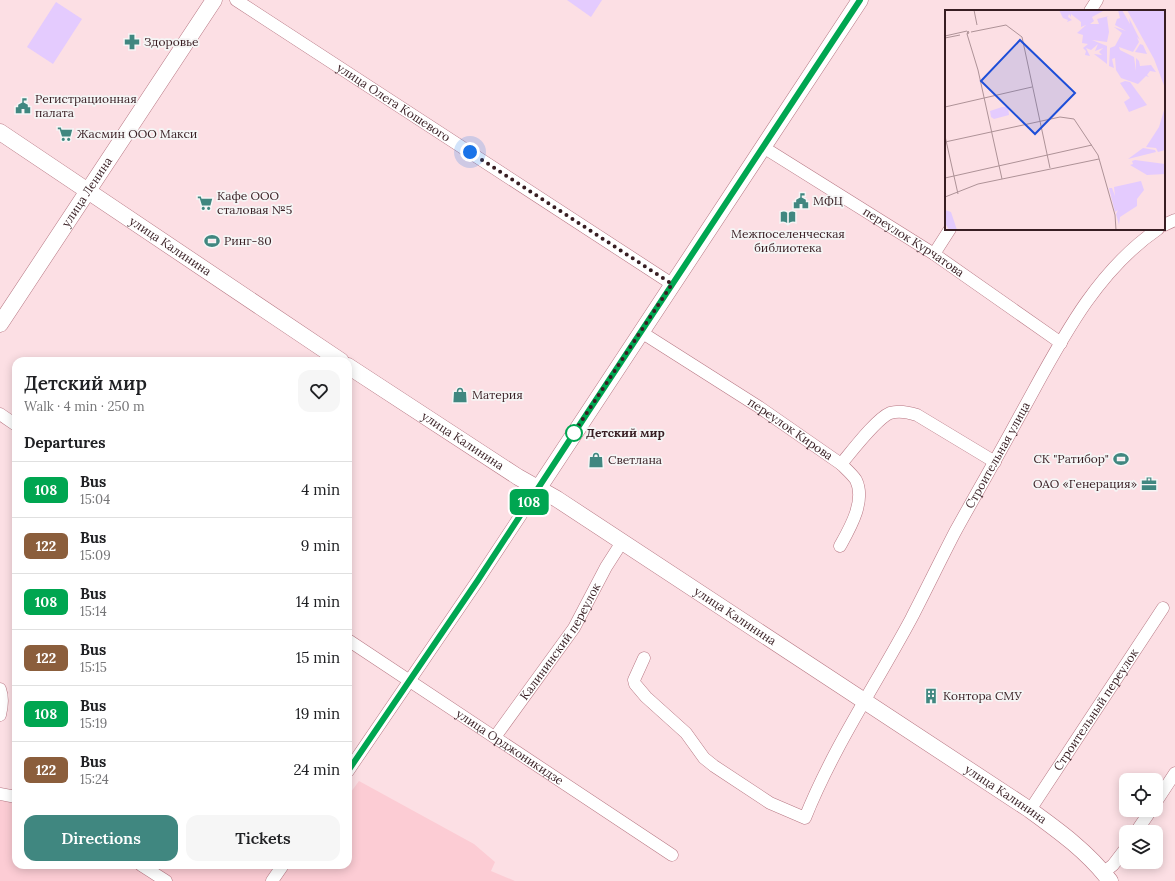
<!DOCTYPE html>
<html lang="en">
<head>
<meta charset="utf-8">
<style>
	body { margin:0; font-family:Lora,serif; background:#f6f6f6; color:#202124; height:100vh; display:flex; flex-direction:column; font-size:15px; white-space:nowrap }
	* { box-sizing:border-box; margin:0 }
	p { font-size:13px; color:#757577 }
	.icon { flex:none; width:22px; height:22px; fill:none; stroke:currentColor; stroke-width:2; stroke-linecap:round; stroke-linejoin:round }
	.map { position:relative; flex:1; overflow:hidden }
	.side { position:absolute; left:12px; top:357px; width:340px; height:512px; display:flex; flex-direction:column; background:#fff; border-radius:12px; box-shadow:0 2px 10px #0003 }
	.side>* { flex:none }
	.badge { padding:0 8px; border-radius:6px; font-size:14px; line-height:26px }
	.fabs { position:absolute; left:1119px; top:773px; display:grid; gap:8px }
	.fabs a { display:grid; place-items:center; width:44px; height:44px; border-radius:8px; background:#fff; box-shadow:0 2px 10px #0003; font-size:20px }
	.you { position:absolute; width:20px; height:20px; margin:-10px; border:3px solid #fff; border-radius:50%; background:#1a73e8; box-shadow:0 0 0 6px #1a73e833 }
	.map>.badge { position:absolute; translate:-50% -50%; box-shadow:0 0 0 2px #fff }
	h2 { padding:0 12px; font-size:15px; line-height:36px }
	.round { display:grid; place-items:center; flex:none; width:42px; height:42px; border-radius:12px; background:#f6f6f6 }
	.overview { display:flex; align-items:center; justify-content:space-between; height:68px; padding:0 12px }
	h1 { font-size:19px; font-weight:600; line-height:30px }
	.button { display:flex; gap:8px; margin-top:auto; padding:8px 12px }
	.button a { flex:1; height:46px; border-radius:12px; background:#408780; color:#fff; font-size:16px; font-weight:600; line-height:46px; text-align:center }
	.button a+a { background:#f6f6f6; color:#202124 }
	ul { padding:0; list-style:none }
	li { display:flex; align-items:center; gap:12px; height:56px; padding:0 12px; border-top:1px solid #e0e0e0 }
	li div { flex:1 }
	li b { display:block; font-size:15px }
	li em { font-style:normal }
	li .badge { min-width:44px; font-weight:700; text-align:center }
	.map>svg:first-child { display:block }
</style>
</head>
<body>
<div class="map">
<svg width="1175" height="881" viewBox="0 0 1175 881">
	<rect width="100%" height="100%" fill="#fcdfe4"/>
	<path fill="#fcccd4" d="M359,781L474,844L495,862L491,871L515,881H0V801L16,790V865H348V796Z"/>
	<g fill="#e4cbfe">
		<path d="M567,0H602L591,17Z"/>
		<path d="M56,2L82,19L53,64L27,47Z"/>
	</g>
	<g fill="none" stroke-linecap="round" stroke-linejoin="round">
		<g stroke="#b77783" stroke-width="13">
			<g id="street">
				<path id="s1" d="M236,0L672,284"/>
				<path d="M1090,11L1097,0"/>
				<path id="s2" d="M763,147L934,254L1061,343"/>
				<path d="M1164,225L1175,220"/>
				<path d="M934,254L950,229"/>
				<path id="s3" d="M641,332L759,407L841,464C852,451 876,419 890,413C899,410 908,412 917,415L995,462"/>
				<path d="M0,414L16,425"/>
				<path d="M840,546C850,528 866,501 856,480C852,474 846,469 841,464"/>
				<path id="s4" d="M348,640L672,855"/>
				<path id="s5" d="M644,658L634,680L635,684L646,697L686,733L704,758L714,766L770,803L805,818C833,748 875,686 911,619C926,590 940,561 955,532C976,494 998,456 1019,417C1057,349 1092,274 1158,229"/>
				<path d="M0,689C3,697 2,707 0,715"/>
				<path id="s6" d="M495,737L574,628L606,567L622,542"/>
				<path d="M348,771L478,580L538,489"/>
				<path d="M0,794L16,797"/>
				<path d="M1156,802L1175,773"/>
				<path id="s7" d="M1030,810L1163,608"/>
				<path d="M1136,832L1151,810"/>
				<path d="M141,865L166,881"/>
				<path d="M1104,872L1113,865L1126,848"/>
				<path d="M272,881L283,865"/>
			</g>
		</g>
		<g stroke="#b77783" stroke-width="17">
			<g id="secondary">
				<path id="s8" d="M0,132L341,361"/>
				<path id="s9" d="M0,324L214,0"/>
				<path id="s10" d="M348,366L518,477L557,499L1030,810C1059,831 1088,852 1110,881"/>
				<path d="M538,489L860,0"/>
			</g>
		</g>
		<use href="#street" stroke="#fff" stroke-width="12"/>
		<use href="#secondary" stroke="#fff" stroke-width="16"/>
	</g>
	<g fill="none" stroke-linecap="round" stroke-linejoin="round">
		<g stroke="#fff" stroke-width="9">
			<path id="line" d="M348,771L478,580L588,412L860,0"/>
		</g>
		<use href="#line" stroke="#00a651" stroke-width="6"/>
		<path stroke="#381e23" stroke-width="4" stroke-dasharray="0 7.2" d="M470,152L672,284L573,434L574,433"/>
	</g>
	<defs>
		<g id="pharmacy-bare" transform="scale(1.2)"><path d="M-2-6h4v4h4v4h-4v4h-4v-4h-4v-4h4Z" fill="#408780" stroke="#f5f5f5" stroke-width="2.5" paint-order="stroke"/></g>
		<g id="civic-bare" transform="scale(1.2)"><path d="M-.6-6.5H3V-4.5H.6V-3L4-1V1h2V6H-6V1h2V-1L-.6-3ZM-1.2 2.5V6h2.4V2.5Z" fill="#408780" stroke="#f5f5f5" stroke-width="2.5" paint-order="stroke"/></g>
		<g id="supermarket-bare" transform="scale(1.2)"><path d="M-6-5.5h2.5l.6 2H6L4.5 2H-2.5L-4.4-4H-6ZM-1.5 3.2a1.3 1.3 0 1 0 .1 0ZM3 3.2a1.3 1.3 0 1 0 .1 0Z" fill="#408780" stroke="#f5f5f5" stroke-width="2.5" paint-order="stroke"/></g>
		<g id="library-bare" transform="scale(1.2)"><path d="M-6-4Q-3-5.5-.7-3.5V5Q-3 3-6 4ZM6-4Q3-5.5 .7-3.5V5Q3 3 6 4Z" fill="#408780" stroke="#f5f5f5" stroke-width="2.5" paint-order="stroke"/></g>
		<g id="stadium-bare" transform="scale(1.2)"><path d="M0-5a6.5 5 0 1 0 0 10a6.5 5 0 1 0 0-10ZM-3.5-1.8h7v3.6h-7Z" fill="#408780" stroke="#f5f5f5" stroke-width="2.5" paint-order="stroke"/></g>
		<g id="shop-bare" transform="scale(1.2)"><path d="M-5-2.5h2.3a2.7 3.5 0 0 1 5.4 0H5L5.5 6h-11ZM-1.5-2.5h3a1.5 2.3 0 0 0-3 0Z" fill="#408780" stroke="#f5f5f5" stroke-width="2.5" paint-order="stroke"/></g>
		<g id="office-bare" transform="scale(1.2)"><path d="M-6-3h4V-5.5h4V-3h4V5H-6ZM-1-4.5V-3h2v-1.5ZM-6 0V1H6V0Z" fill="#408780" stroke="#f5f5f5" stroke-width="2.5" paint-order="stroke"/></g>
		<g id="building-bare" transform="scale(1.2)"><path d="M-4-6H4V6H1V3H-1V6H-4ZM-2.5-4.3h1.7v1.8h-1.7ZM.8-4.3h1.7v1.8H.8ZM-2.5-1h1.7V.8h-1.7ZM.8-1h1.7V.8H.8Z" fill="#408780" stroke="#f5f5f5" stroke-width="2.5" paint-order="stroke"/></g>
	</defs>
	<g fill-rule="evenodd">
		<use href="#pharmacy-bare" x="132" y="42"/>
		<use href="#civic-bare" x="23" y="106"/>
		<use href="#supermarket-bare" x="65" y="134"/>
		<use href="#civic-bare" x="801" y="201"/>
		<use href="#supermarket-bare" x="205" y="203"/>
		<use href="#library-bare" x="788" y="217"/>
		<use href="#stadium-bare" x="212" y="241"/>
		<use href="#shop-bare" x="460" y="395"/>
		<use href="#stadium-bare" x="1121" y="459"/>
		<use href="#shop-bare" x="596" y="460"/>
		<use href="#office-bare" x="1149" y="484"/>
		<use href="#building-bare" x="931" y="696"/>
	</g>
	<circle fill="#fff" stroke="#00a651" stroke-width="2" cx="574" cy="433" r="8"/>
	<g text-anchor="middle" stroke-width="3.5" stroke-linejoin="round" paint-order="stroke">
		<g font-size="12" fill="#381e23" stroke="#f5f5f5" text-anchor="start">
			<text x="144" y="46">Здоровье</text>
			<text x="35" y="103">Регистрационная<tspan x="35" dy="14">палата</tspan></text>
			<text x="77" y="138">Жасмин ООО Макси</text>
			<text x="217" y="200">Кафе ООО<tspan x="217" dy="14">сталовая №5</tspan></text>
			<text x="813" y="205">МФЦ</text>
			<text x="788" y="238" text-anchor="middle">Межпоселенческая<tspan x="788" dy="14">библиотека</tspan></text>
			<text x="224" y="245">Ринг-80</text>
			<text x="472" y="399">Материя</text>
			<text x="1109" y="463" text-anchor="end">СК "Ратибор"</text>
			<text x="608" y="464">Светлана</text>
			<text x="1137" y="488" text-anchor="end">ОАО «Генерация»</text>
			<text x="943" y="700">Контора СМУ</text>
		</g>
		<g font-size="12" fill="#381e23" stroke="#f5f5f5">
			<text dy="4" stroke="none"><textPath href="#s1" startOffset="188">улица Олега Кошевого</textPath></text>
			<text dy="4" stroke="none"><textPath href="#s9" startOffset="158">улица Ленина</textPath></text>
			<text dy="4" stroke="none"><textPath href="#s2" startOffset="178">переулок Курчатова</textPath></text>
			<text dy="4" stroke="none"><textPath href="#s8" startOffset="205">улица Калинина</textPath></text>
			<text dy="4" stroke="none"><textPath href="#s3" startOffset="178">переулок Кирова</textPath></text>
			<text dy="4" stroke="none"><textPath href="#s10" startOffset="137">улица Калинина</textPath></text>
			<text dy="4" stroke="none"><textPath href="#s5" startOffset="659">Строительная улица</textPath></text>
			<text dy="4" stroke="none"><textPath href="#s10" startOffset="461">улица Калинина</textPath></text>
			<text dy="4" stroke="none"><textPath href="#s6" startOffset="116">Калининский переулок</textPath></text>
			<text dy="4" stroke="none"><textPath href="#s7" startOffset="120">Строительный переулок</textPath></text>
			<text dy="4" stroke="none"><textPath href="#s4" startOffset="194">улица Орджоникидзе</textPath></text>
			<text dy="4" stroke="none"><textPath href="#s10" startOffset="785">улица Калинина</textPath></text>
		</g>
		<g font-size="12" font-weight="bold" fill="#381e23" stroke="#f5f5f5" text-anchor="start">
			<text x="586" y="437">Детский мир</text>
		</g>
	</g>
	<g transform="translate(945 10)">
		<rect width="220" height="220" fill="#fcdfe4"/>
		<path d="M114,0H160L147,7L149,11L145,14H154L152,9L164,6L162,7L164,22L162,32L147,30L162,36V54L149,44L157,45L154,42L158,38L150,41L153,34L146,40L141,38L145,46L140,45L141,41L138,38L143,34L137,33L138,25L132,23L141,15L136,17V12L126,4V7L124,4L123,7L127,10L122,12L123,10L118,8ZM173,0H177L185,14L184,8L195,30L192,27L194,32L188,42L174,37L175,40L189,47L191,61V48L194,51L195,56L206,55L211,62L205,61L202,65L204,67L201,66L193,74L176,68L171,60L170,48L167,49L169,58L164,56L165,38L170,36L177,23L169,17L181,21L170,15L172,9L175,8ZM182,0H220V78L209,49ZM195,34L198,35L202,44L190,42ZM180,71L185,72L202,95L184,102L179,92L185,88L175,73ZM57,97H63L64,105L49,109L46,107L45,101ZM220,97V140L213,142L211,138L201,137L214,117ZM198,138L210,140L211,142L183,149ZM190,150L220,154V164L202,165L185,155L188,154L187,151ZM196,171L199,180L192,189V196L175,207L174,215L171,204L173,200L170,202L164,178H167L170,186L169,177ZM0,200L6,202L12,220H4L0,213Z" fill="#e4cbfe"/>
		<path fill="none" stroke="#ae9297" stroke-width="1" d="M29,0L32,15M26,22L61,15L77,27L105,158M22,24L23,21L24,23L22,24L33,60L57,169M0,26L22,21M0,28L15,25M0,97L87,77M0,126L13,184M0,132L115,107L129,109L153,145L170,205L171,220M0,168L147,135M0,187L33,174L154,149"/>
		<path fill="#1d4ed8" fill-opacity="0.15" stroke="#1d4ed8" stroke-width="2" d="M75,30L130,83L90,124L36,71Z"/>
		<rect width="220" height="220" fill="none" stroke="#381e23" stroke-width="2"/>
	</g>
</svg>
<div class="fabs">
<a><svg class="icon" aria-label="locate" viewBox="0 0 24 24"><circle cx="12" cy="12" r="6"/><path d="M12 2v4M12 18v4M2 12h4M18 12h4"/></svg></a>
<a><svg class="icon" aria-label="layers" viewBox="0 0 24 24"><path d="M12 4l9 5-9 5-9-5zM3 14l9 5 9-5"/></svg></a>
</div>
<div class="you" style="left:470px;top:152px"></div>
<b class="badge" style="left:529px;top:502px;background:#00a651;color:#fff">108</b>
<section class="side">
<div class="overview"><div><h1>Детский мир</h1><p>Walk · 4 min · 250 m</p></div><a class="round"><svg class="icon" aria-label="heart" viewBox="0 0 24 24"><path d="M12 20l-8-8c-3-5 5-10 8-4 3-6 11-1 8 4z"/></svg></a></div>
<h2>Departures</h2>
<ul>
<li><span class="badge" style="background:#00a651;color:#fff">108</span><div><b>Bus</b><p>15:04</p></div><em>4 min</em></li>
<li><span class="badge" style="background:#8b5e3c;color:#fff">122</span><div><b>Bus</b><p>15:09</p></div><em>9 min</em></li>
<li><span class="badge" style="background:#00a651;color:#fff">108</span><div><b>Bus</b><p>15:14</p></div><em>14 min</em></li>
<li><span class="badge" style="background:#8b5e3c;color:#fff">122</span><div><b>Bus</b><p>15:15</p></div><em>15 min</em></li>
<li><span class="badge" style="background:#00a651;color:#fff">108</span><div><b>Bus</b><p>15:19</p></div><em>19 min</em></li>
<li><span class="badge" style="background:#8b5e3c;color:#fff">122</span><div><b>Bus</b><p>15:24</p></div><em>24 min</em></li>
</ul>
<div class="button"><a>Directions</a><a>Tickets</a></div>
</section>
</div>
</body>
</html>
